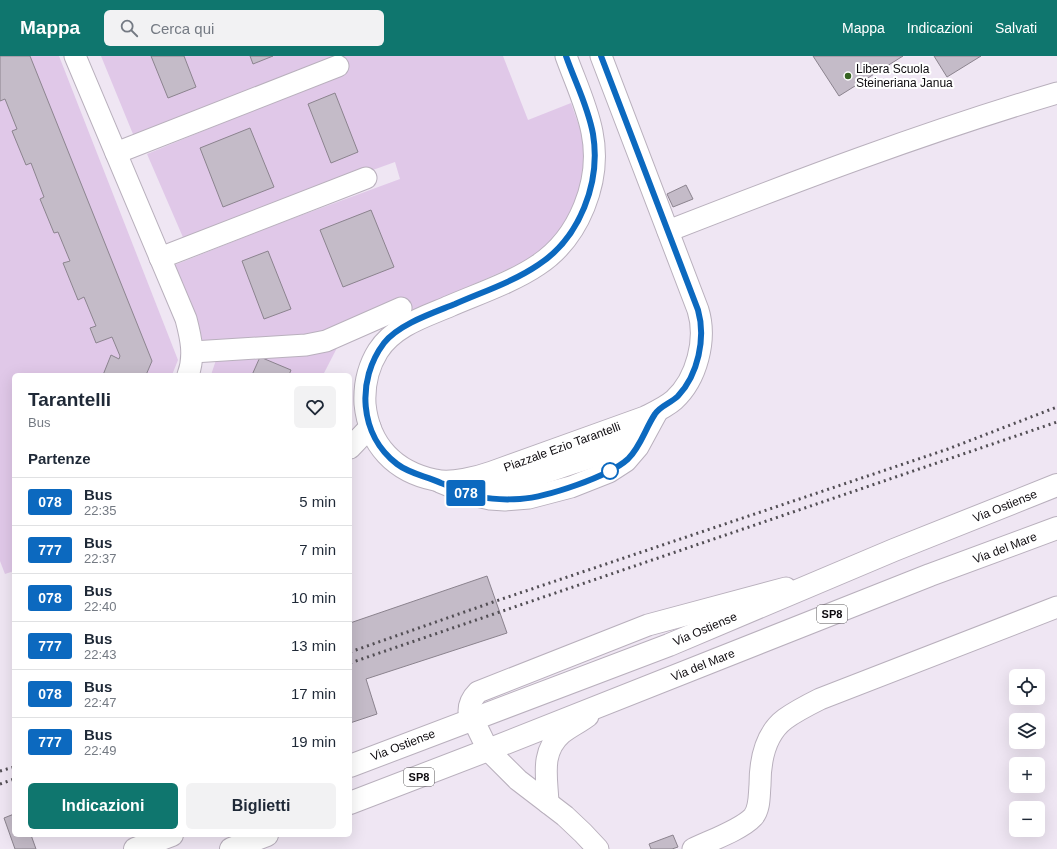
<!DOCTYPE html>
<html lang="it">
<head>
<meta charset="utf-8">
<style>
	body { margin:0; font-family:Helvetica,sans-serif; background:#f2f2f3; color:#1f2937; height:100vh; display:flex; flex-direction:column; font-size:15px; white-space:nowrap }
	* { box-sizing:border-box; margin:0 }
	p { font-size:13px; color:#747a83 }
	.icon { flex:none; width:22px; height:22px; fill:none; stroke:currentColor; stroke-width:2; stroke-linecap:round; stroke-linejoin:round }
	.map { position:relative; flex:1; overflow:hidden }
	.sheet { position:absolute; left:12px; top:317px; width:340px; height:464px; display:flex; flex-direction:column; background:#fff; border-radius:6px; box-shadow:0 4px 16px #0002 }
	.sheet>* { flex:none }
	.badge { padding:0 8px; border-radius:3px; font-size:14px; line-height:26px }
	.controls { position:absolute; left:1009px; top:613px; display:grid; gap:8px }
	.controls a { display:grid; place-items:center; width:36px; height:36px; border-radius:6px; background:#fff; box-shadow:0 4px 16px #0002; font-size:20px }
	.map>.badge { position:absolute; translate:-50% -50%; box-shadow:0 0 0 2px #fff }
	h2 { padding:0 16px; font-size:15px; line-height:36px }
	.round { display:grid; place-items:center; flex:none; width:42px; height:42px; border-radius:6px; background:#f2f2f3 }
	.overview { display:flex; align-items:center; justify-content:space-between; height:68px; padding:0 16px }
	h1 { font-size:19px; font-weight:800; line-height:30px }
	.button { display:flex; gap:8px; margin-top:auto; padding:8px 16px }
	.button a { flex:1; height:46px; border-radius:6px; background:#0f766e; color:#fff; font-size:16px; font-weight:800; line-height:46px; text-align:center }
	.button a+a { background:#f2f2f3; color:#1f2937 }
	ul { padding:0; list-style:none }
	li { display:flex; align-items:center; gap:12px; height:48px; padding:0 16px; border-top:1px solid #e0e1e3 }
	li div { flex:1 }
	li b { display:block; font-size:15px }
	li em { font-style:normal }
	li .badge { min-width:44px; font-weight:700; text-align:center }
	header { display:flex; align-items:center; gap:24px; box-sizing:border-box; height:56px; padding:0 20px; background:#0f766e; color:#fff }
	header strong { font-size:19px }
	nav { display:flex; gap:22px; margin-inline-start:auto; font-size:14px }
	.search { width:280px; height:36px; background:#f2f2f3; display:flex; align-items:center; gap:10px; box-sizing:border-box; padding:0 14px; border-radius:6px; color:#747a83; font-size:15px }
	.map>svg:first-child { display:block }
</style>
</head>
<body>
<header>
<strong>Mappa</strong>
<div class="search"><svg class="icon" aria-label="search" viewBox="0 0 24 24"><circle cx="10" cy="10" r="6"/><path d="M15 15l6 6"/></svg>Cerca qui</div>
<nav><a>Mappa</a><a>Indicazioni</a><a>Salvati</a></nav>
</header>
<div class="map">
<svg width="1057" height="793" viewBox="0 0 1057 793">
	<rect width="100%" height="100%" fill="#efe6f3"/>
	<g fill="#e0c8e8">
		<path d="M30,0H59L178,304L172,319H146L152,305Z"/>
		<path d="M101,0H503L528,64L571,47L586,90L585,116L579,144L558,183L530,203L447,240L413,257L405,241L325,278L201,288L172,210L275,169L400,123L395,106L309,137L185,186L147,98L344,17L135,83Z"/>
		<path d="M5,43L17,73L26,109L31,107L44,141L40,143L54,177L58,176L70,204L63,207L78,244L84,241L96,270L90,273L96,287L112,281L120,300L119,303L111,300L103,319H14V515L5,518L0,505V45Z"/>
		<path d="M339,288L323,319H211L217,301Z"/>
	</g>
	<g fill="#c4bbc8" stroke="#8b838e">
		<path d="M0,0H30L152,305L146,319H103L111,299L119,303L120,300L112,281L96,287L90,272L96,270L84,241L78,244L63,207L70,205L58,176L54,177L40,143L44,141L31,107L26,109L12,75L17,73L5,43L0,45Z"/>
		<path d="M151,0H184L196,31L168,42Z"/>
		<path d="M250,0H273L253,8Z"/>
		<path d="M813,0H903L839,40Z"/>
		<path d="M934,0H981L947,21Z"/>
		<path d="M335,37L358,96L331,107L308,48Z"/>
		<path d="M250,72L274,131L223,151L200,92Z"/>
		<path d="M686,129L693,143L673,151L667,138Z"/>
		<path d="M371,154L394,211L343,231L320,174Z"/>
		<path d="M268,195L291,253L264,263L242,205Z"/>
		<path d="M260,301L291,314L289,319H252Z"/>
		<path d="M487,520L507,577L366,623L377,658L350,667V567Z"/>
		<path d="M14,758V779H31L36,793H15L4,762Z"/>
		<path d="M673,779L678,791L672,793H651L649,788Z"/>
	</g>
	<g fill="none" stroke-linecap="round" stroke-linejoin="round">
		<g stroke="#b9b0bd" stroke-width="23">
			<g id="minor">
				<path d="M75,0L186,263C191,282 195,300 188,319"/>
				<path d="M566,0C575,25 587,50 592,76C602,125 579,182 538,209C513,226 478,238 450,250C424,261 394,270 378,295C368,311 364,329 365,348C369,389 395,416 435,424C451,428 478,421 492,416L645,361C655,356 666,351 674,344C697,323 707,283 698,254L601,0"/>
				<path d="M116,97L338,10"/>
				<path d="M668,175C796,125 925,76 1057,37"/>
				<path d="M160,202L366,122"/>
				<path d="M193,296L306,289L326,285L401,252"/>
				<path d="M350,392L370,371"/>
				<path d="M440,426L472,439L490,443L505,444L529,442L571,431L609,416L626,405L638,391L657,356"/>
				<path d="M478,432H490L505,429C526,423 547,416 567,409C594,400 622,394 642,373"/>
				<path d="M548,747C547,721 540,696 562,677C570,671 580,666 588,660"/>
				<path d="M598,793L583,777L565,760L518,724L488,694L469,655C469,647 472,642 478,636L648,569L786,532"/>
				<path d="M693,793C709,785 741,774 753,761C760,753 759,740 760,729C760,706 765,678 785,663C796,655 808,649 820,643L1057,551"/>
			</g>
		</g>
		<g stroke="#b9b0bd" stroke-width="24">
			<g id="major">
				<path d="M350,710L669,589L894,494L1057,429"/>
				<path d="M350,747L488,694L930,519L1057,472"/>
				<path d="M135,793L172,779"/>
				<path d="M231,793L267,779"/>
			</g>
		</g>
		<use href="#minor" stroke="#fff" stroke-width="21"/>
		<use href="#major" stroke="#fff" stroke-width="22"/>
		<g stroke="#524e54" stroke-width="3" stroke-dasharray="2 4" stroke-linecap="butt">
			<path d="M350,596L496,545L948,393L1057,351"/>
			<path d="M350,607L1057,366"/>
			<path d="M0,715L14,711"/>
			<path d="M0,728L14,723"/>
		</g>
	</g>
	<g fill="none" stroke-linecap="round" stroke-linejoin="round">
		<g stroke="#fff" stroke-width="9">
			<path id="line" d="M566,0C575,26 588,50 593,78C601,126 580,182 538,209C513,226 482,236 455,248C433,257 399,268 384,287C356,324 359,379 397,408C410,418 426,420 441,427C473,440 485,445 520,443C547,441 608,421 628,403C641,390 645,373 655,358C660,350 671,347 678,340C698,319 706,282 698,254L601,0"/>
		</g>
		<use href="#line" stroke="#0c69bf" stroke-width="6"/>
	</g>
	<circle fill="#376423" stroke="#fff" stroke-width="1.5" cx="848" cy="20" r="4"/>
	<circle fill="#fff" stroke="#0c69bf" stroke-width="2" cx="610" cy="415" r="8"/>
	<g text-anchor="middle" stroke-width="4" stroke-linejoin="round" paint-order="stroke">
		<g fill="#fff" stroke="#565456" stroke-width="1">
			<rect x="817" y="549" width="30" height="18" rx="3"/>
			<rect x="404" y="712" width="30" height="18" rx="3"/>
		</g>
		<g font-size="11" font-weight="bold" fill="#0d0a0e">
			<text x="832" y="562">SP8</text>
			<text x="419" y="725">SP8</text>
		</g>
		<g font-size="12" fill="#0d0a0e" stroke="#fff" text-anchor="start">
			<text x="856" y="17">Libera Scuola<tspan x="856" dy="14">Steineriana Janua</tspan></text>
		</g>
		<g font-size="12" fill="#0d0a0e" stroke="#fff">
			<text transform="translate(562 391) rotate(-20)" y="4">Piazzale Ezio Tarantelli</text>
			<text transform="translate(1005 450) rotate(-22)" y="4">Via Ostiense</text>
			<text transform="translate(1005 492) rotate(-21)" y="4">Via del Mare</text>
			<text transform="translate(705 573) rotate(-23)" y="4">Via Ostiense</text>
			<text transform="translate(703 609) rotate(-22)" y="4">Via del Mare</text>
			<text transform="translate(403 689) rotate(-21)" y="4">Via Ostiense</text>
		</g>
	</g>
</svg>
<div class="controls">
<a><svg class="icon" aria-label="locate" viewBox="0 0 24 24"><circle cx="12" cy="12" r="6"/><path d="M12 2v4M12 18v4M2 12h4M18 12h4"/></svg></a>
<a><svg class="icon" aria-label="layers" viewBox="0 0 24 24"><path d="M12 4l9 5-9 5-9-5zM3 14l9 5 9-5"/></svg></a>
<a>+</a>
<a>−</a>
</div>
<b class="badge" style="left:466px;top:437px;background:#0c69bf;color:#fff">078</b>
<section class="sheet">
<div class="overview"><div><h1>Tarantelli</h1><p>Bus</p></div><a class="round"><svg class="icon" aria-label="heart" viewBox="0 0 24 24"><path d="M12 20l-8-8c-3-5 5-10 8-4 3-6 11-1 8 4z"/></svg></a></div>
<h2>Partenze</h2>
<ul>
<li><span class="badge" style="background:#0c69bf;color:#fff">078</span><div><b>Bus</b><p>22:35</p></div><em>5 min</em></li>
<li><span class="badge" style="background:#0c69bf;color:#fff">777</span><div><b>Bus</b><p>22:37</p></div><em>7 min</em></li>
<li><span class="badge" style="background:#0c69bf;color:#fff">078</span><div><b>Bus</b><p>22:40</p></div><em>10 min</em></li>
<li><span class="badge" style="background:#0c69bf;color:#fff">777</span><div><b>Bus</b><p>22:43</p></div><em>13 min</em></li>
<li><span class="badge" style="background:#0c69bf;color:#fff">078</span><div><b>Bus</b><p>22:47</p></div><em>17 min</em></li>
<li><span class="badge" style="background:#0c69bf;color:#fff">777</span><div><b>Bus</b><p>22:49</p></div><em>19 min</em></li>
</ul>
<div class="button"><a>Indicazioni</a><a>Biglietti</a></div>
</section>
</div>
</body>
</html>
